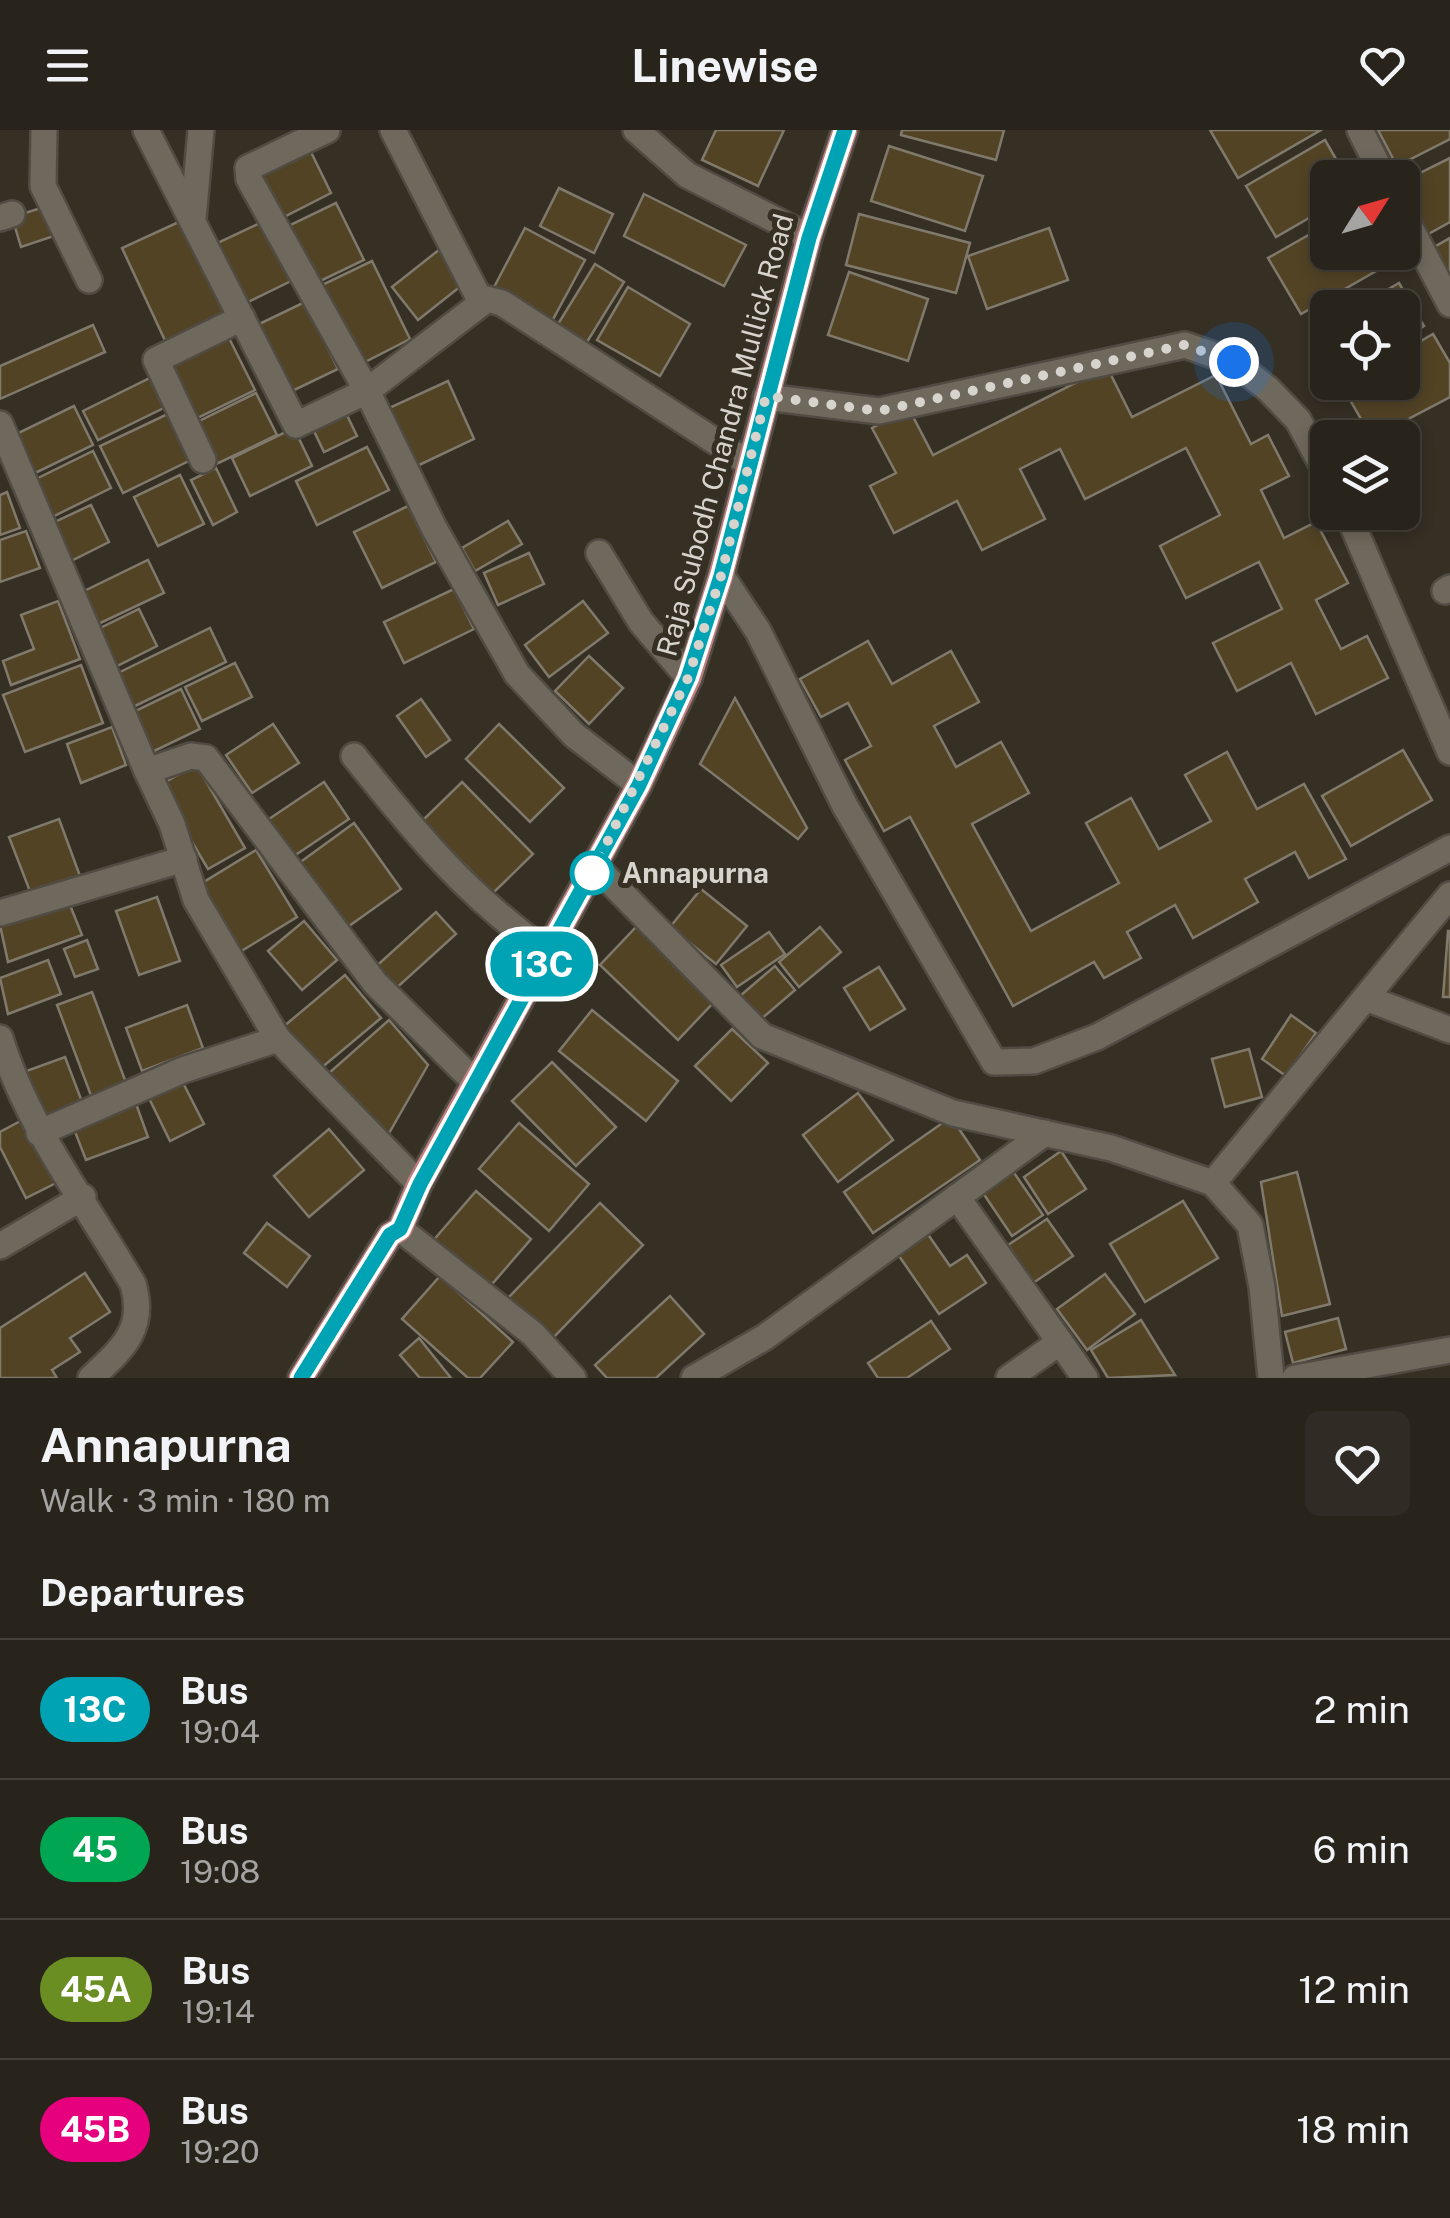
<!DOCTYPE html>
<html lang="en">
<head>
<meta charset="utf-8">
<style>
	body { margin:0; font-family:"Public Sans",sans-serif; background:#302b24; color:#f1f3f6; height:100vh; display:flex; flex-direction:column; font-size:38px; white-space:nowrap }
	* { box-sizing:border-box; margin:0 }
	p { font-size:32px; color:#a5a4a3 }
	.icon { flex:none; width:55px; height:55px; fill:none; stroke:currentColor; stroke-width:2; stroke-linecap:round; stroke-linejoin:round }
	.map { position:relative; height:1248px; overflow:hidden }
	.details { display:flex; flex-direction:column; background:#28231b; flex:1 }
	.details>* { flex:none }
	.badge { padding:0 20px; border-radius:32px; font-size:35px; line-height:65px }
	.needle { width:65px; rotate:53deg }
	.fabs { position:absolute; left:1310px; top:30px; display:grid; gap:20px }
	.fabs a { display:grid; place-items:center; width:110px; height:110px; border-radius:15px; background:#28231b; box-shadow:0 5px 15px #0003,0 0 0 2px #44403a; font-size:50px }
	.you { position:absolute; width:50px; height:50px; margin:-25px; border:8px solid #fff; border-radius:50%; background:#1a73e8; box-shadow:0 0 0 15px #1a73e833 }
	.map>.badge { position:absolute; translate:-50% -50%; box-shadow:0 0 0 5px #fff }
	h2 { padding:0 40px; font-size:38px; line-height:90px }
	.round { display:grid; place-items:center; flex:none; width:105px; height:105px; border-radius:15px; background:#302b24 }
	.head { display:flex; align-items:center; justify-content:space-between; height:170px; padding:0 40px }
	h1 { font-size:48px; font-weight:700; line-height:75px }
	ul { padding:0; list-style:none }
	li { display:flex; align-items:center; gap:30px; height:140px; padding:0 40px; border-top:2px solid #44403a }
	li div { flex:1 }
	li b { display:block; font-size:38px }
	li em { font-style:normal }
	li .badge { min-width:110px; font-weight:700; text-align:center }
	header { display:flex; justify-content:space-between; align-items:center; height:130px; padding:0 40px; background:#28231b; font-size:45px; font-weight:700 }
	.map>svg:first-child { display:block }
</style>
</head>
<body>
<header><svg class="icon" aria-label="menu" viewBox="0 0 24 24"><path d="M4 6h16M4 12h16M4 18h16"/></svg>Linewise<svg class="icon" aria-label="heart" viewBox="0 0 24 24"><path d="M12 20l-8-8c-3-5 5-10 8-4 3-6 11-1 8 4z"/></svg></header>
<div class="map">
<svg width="1450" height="1248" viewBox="0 0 1450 1248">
	<rect width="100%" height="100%" fill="#352f24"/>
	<g fill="#524325" stroke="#807a6d" stroke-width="2.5">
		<path d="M716,0H784L758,56L702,30Z"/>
		<path d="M902,0H1004L996,30L901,5Z"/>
		<path d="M1210,0H1321L1238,48Z"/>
		<path d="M1378,0H1450V9L1397,36Z"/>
		<path d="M1325,10L1347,48H1328V77L1276,107L1246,56Z"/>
		<path d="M308,16L331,63L276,91L252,43Z"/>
		<path d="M889,16L983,46L965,101L871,71Z"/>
		<path d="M1450,28V92L1421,108L1402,72V52Z"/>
		<path d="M559,58L613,84L594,123L540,96Z"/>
		<path d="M644,64L746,115L724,156L624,106Z"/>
		<path d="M336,73L364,130L314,154L286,97Z"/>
		<path d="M47,76L57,105L21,117L12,87Z"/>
		<path d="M859,84L970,113L956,163L846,135Z"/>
		<path d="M181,91L228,192L169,219L122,118Z"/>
		<path d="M262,92L291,151L240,176L211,116Z"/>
		<path d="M1328,94V122H1393L1397,129L1301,184L1268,128Z"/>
		<path d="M525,98L585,130L551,193L492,161Z"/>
		<path d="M1049,98L1068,150L987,179L968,126Z"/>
		<path d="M1450,108V159L1427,121Z"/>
		<path d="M440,119L466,152L418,190L392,157Z"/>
		<path d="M372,131L410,209L361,234L322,155Z"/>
		<path d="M595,134L624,152L587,212L558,194Z"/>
		<path d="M849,142L928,169L908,231L828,205Z"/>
		<path d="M1399,153L1424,196L1402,209V178H1356Z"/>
		<path d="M628,157L690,194L660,246L597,210Z"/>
		<path d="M305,172L338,239L288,263L255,196Z"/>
		<path d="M1328,194V221L1316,201Z"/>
		<path d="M93,195L105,222L0,269V236Z"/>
		<path d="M226,202L255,260L191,291L163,232Z"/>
		<path d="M1433,204L1450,233V267L1372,308L1342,256L1402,252V222Z"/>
		<path d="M1107,237L1132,287L1216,245L1251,314L1268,305L1289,346L1261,360L1284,408L1316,392L1348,453L1316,470L1341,519L1367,506L1388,548L1316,584L1291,533L1237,561L1213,513L1282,479L1259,432L1186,468L1160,416L1220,385L1186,318L1085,369L1060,319L1020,339L1045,389L982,420L957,371L894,403L870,356L896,343L872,298L909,279L933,325Z"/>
		<path d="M158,244L172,274L98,310L83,281Z"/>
		<path d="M448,251L474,309L415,337L389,278Z"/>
		<path d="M256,263L277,305L212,336L191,295Z"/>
		<path d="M74,276L93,315L31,345L12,306Z"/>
		<path d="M344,279L357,306L324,322L311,295Z"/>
		<path d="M172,282L195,328L123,363L100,316Z"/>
		<path d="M294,298L312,336L250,366L232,328Z"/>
		<path d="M367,317L389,360L317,395L296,351Z"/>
		<path d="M93,321L111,358L52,387L34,350Z"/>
		<path d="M216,338L237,382L213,395L191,350Z"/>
		<path d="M180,345L204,394L158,416L134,367Z"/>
		<path d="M7,362L20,398L0,405V365Z"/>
		<path d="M91,375L109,412L67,433L48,395Z"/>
		<path d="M408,376L436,432L382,458L354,402Z"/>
		<path d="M508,391L522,414L475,441L462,418Z"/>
		<path d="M26,401L40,438L0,452V410Z"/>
		<path d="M529,423L544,454L498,475L484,443Z"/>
		<path d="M148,430L164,463L96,495L80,463Z"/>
		<path d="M454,459L474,499L404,533L384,492Z"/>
		<path d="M58,471L80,529L11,555L3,531L34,519L21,485Z"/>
		<path d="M583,471L608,503L549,547L525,515Z"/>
		<path d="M139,479L157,516L109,540L90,503Z"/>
		<path d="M210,498L226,532L133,577L116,544Z"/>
		<path d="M868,511L892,554L951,521L979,572L934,596L956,637L1001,612L1029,663L972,694L1031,801L1119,753L1086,693L1131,668L1159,719L1211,691L1185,645L1227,622L1257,679L1304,654L1346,729L1309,748L1295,722L1245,749L1258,772L1193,808L1175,775L1127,802L1141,828L1104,848L1094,832L1013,876L910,687L884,701L845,630L871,616L848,573L821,587L800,549Z"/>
		<path d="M589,526L623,558L589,594L555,561Z"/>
		<path d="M235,533L252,567L202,591L185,557Z"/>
		<path d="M81,535L103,593L25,622L3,565Z"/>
		<path d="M181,559L200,599L150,623L131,583Z"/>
		<path d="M735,568L807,698L798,709L700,634Z"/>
		<path d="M421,569L450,610L426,627L397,586Z"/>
		<path d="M273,594L299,633L252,663L226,625Z"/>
		<path d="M499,594L564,658L530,692L466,629Z"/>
		<path d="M112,597L126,635L81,653L67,614Z"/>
		<path d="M1403,620L1432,670L1351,716L1322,666Z"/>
		<path d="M196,634L245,718L208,739L159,656Z"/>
		<path d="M324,652L349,689L291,728L266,691Z"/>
		<path d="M462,652L533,724L493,763L422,691Z"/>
		<path d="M59,689L80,746L31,764L9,707Z"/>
		<path d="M354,693L401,759L342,801L295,736Z"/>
		<path d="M256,720L297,787L235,825L194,758Z"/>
		<path d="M701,759L747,796L716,834L670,797Z"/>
		<path d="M157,767L180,831L139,845L116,781Z"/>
		<path d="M68,770L82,805L8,832L0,795Z"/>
		<path d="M436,782L456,804L392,862L372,840Z"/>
		<path d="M304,791L337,830L302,860L268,821Z"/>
		<path d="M636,797L715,871L678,910L600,835Z"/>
		<path d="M820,797L841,822L799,857L779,832Z"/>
		<path d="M1448,801H1450V867H1443Z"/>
		<path d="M769,802L785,824L737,857L721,835Z"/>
		<path d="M87,810L98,839L75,847L64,819Z"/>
		<path d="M48,830L61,864L8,884L0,848Z"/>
		<path d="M775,836L795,860L760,890L740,866Z"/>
		<path d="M879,837L905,879L870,900L844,858Z"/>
		<path d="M345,845L381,888L320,939L283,897Z"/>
		<path d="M92,862L128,958L93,971L57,875Z"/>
		<path d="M187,875L203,918L142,941L126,898Z"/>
		<path d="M592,880L678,951L646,991L559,921Z"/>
		<path d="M1291,885L1316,903L1286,946L1262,929Z"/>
		<path d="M389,890L428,935L388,1005L329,943Z"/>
		<path d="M732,899L768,933L731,971L695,936Z"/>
		<path d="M1249,919L1262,967L1225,977L1212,929Z"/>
		<path d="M65,927L84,977L40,994L21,943Z"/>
		<path d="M552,932L616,997L576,1036L512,971Z"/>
		<path d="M179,945L204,994L170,1011L146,962Z"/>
		<path d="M858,963L893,1010L838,1052L803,1005Z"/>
		<path d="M135,971L148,1007L86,1030L72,994Z"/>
		<path d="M28,987L60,1051L26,1068L0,1017V1002Z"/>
		<path d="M951,987L980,1030L873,1103L844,1062Z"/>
		<path d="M519,993L589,1054L549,1101L479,1039Z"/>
		<path d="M329,999L364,1040L309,1087L274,1046Z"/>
		<path d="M1061,1021L1086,1059L1048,1084L1024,1047Z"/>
		<path d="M1010,1037L1043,1085L1012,1106L979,1057Z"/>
		<path d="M1297,1042L1330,1174L1282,1186L1261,1052Z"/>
		<path d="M476,1061L531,1109L487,1160L431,1113Z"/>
		<path d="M1183,1071L1218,1128L1145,1172L1110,1114Z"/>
		<path d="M600,1073L643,1115L550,1211L507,1169Z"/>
		<path d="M1047,1089L1073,1126L1033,1153L1008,1115Z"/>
		<path d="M267,1093L310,1126L287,1157L244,1123Z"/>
		<path d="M927,1103L950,1136L967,1125L986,1153L939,1184L897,1123Z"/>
		<path d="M85,1143L110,1182L70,1208L80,1222L52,1240L57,1248H0V1198Z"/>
		<path d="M1105,1144L1135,1184L1087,1220L1057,1179Z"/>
		<path d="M440,1146L513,1212L480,1248H468L402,1189Z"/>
		<path d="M670,1166L704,1204L656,1248H607L595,1235Z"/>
		<path d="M1338,1188L1346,1219L1293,1233L1285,1202Z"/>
		<path d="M1141,1190L1175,1245L1108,1248L1091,1220Z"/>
		<path d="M931,1191L950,1219L907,1248H878L868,1233Z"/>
		<path d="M419,1208L451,1248H420L400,1225Z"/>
	</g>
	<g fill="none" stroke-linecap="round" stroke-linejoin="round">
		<g stroke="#504c43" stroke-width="30">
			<g id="minor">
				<path d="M44,0L43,56L89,150"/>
				<path d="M146,0L296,295L367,261L249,49L248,38L327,0"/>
				<path d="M393,0L481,172"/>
				<path d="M636,0L687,45L809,107"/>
				<path d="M1360,0L1384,48"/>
				<path d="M1402,82L1450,174"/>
				<path d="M0,88L12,84"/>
				<path d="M193,89L201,0"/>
				<path d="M766,267L879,281L1185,215L1234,232L1268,259L1298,290L1328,346"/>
				<path d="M0,294L147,641L191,626L206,628L375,853L476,953"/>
				<path d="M203,330L156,230L242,188"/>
				<path d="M1347,382L1450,622"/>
				<path d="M599,423L641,492L689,548"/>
				<path d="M721,445L758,501L845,676L994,932L1034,931L1097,907L1450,718"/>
				<path d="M1445,461L1450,458"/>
				<path d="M354,626C417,705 465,764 548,823"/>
				<path d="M147,641L172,694L196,770L278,909L419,1054"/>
				<path d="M639,655L574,605L517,544L434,398L367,261L487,169L502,173L747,332"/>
				<path d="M595,736L762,906L953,983L1111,1018L1213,1053L1250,1095L1262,1157L1271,1248"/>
				<path d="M0,783L184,729"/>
				<path d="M1366,868L1450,900"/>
				<path d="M0,908C28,998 86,1073 133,1154C146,1199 123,1218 91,1248"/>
				<path d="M39,1003L183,940L278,909"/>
				<path d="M1213,1053L1450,765"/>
				<path d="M957,1067L1060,1212"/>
				<path d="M400,1099L533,1204L573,1248"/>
				<path d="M0,1116L83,1067"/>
				<path d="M694,1248L765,1207L1045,1003"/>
				<path d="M1009,1248L1060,1212L1085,1248"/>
				<path d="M1295,1248L1450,1220"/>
			</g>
		</g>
		<g stroke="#504c43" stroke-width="30">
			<path id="major" d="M301,1248L390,1105L400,1099L419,1054L639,655L689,548L721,445L809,107L845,0"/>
		</g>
		<use href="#minor" stroke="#6f685c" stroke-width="25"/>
		<use href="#major" stroke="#bd7d7e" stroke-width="25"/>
	</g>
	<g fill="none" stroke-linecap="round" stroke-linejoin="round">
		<g stroke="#fff" stroke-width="22">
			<path id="line" d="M301,1248L390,1105L400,1099L420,1054L639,655L688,548L721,446L809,108L845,0"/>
		</g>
		<use href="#line" stroke="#00a3b4" stroke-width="15"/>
		<path stroke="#d7d4cd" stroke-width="10" stroke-dasharray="0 18" d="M592,743L688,548L721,446L766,266L879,281L1184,215L1234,232"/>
	</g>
	<circle fill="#fff" stroke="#00a3b4" stroke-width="5" cx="592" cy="743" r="20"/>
	<g text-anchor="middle" stroke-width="10" stroke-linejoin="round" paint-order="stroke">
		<g font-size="28" fill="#d7d4cd" stroke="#352f24">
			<text transform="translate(725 305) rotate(-75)" y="10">Raja Subodh Chandra Mullick Road</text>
		</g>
		<g font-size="28" font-weight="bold" fill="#d7d4cd" stroke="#352f24" text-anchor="start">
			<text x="622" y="753">Annapurna</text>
		</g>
	</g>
</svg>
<div class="fabs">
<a><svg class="needle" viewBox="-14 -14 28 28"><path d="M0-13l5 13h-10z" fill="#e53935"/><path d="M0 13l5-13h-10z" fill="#a5a4a3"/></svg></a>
<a><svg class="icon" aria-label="locate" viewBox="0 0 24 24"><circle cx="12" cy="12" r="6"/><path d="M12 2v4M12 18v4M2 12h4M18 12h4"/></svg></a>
<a><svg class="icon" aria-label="layers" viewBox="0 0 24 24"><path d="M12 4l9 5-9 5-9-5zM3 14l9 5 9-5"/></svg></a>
</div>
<div class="you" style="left:1234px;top:232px"></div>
<b class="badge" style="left:542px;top:834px;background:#00a3b4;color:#fff">13C</b>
</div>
<section class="details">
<div class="head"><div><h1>Annapurna</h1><p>Walk · 3 min · 180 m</p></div><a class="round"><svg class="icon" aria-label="heart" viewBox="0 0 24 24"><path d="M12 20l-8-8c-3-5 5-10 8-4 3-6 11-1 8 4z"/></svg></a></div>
<h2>Departures</h2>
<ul>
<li><span class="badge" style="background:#00a3b4;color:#fff">13C</span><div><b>Bus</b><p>19:04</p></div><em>2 min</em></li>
<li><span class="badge" style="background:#00a651;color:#fff">45</span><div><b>Bus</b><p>19:08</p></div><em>6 min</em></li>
<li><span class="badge" style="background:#6b8e23;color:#fff">45A</span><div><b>Bus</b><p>19:14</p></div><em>12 min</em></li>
<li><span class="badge" style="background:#e6007e;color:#fff">45B</span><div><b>Bus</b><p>19:20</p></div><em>18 min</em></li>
</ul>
</section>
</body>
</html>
